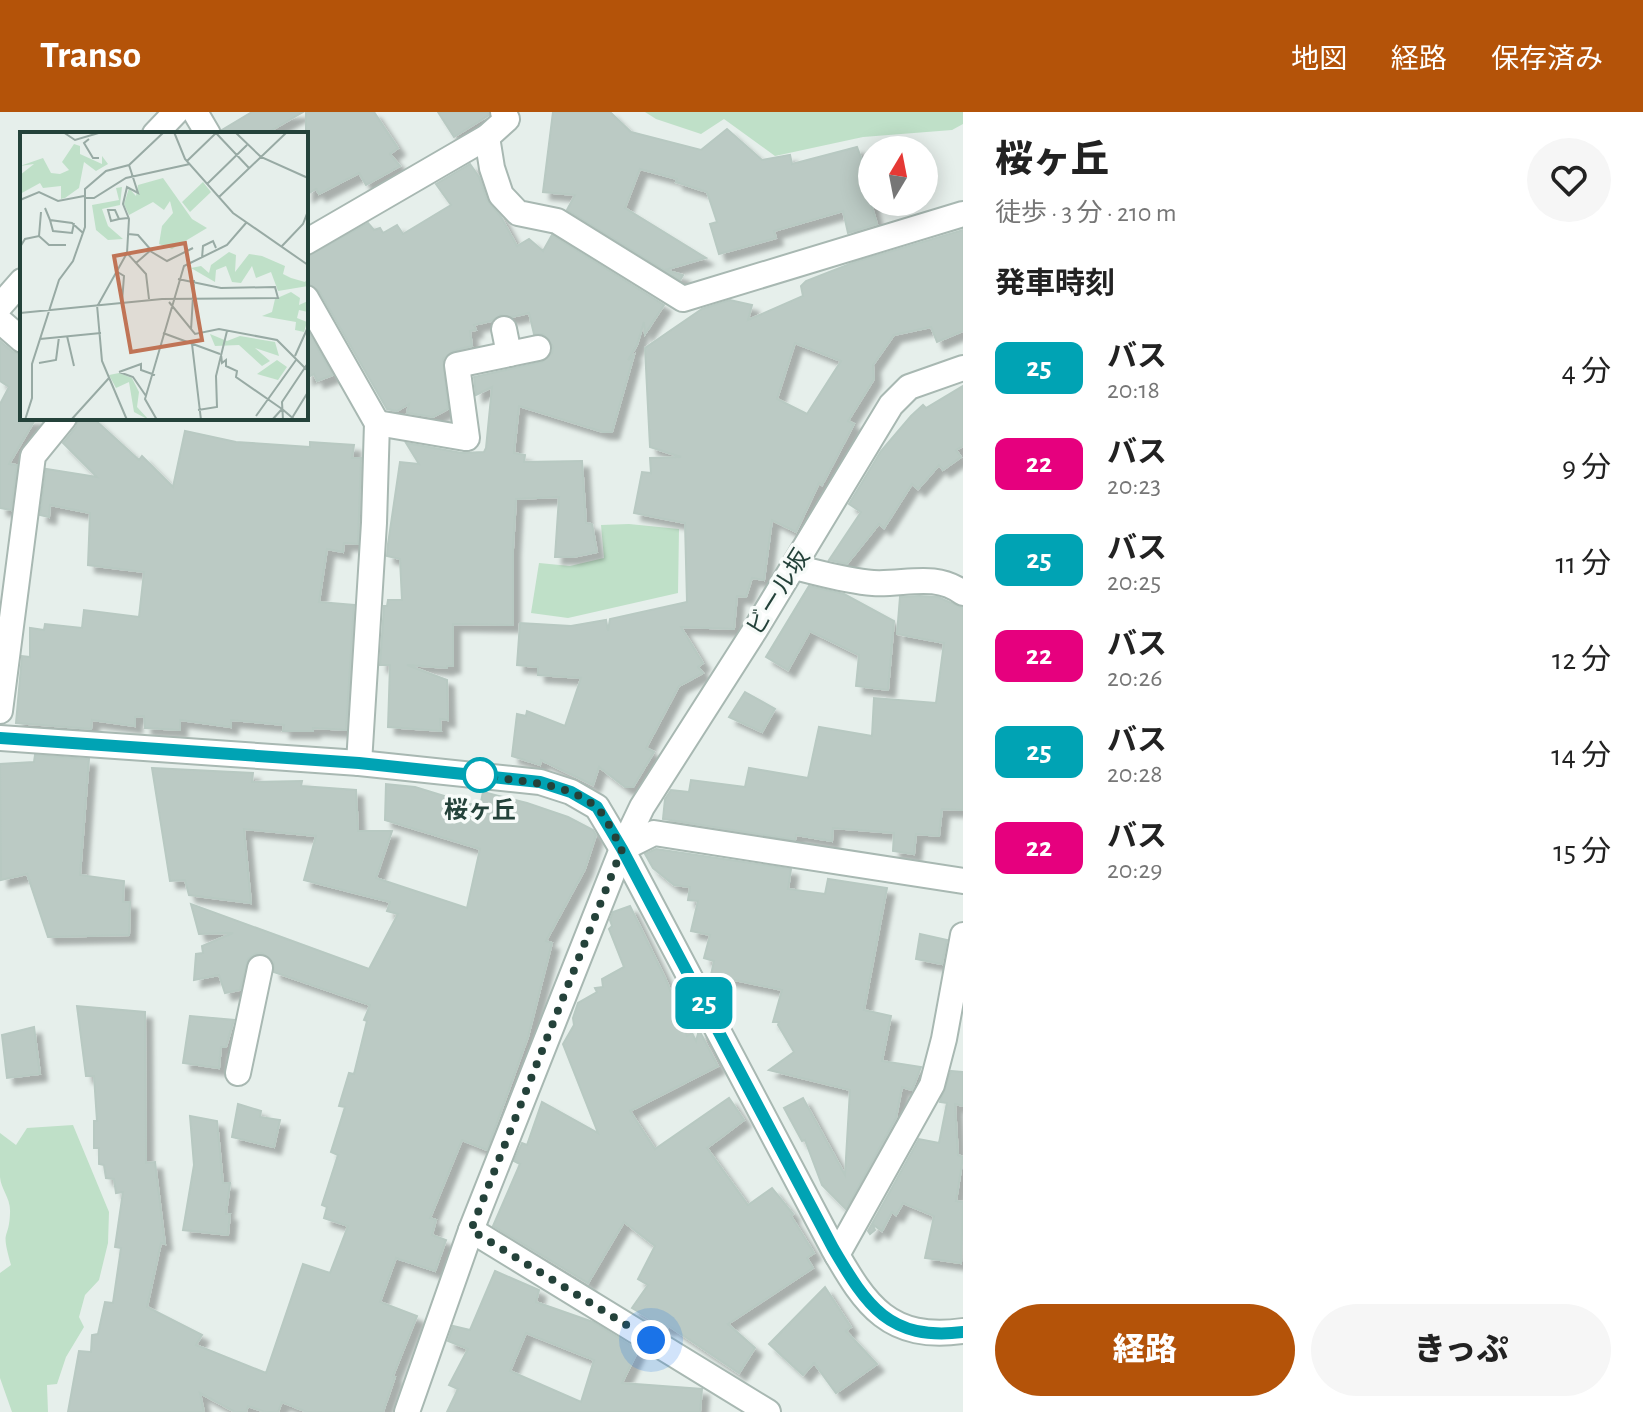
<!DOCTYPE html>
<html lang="ja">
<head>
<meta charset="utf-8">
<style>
	body { margin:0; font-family:"Alegreya Sans","Noto Sans JP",sans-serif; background:#f6f6f6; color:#222; height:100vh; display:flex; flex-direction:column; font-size:30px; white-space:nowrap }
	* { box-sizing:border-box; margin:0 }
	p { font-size:26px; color:#767676 }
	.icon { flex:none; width:44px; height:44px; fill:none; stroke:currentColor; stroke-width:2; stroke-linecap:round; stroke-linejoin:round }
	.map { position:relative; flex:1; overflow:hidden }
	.drawer { display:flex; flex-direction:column; background:#fff; width:680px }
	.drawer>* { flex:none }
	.badge { padding:0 16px; border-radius:12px; font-size:28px; line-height:52px }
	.needle { width:52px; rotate:10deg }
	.tools { position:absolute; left:858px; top:24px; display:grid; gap:16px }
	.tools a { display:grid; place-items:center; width:80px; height:80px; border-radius:50%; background:#fff; box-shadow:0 4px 20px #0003; font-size:40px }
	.you { position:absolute; width:40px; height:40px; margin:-20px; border:6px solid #fff; border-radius:50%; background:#1a73e8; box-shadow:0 0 0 12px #1a73e833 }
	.map>.badge { position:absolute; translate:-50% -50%; box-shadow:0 0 0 4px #fff }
	h2 { padding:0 32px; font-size:30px; line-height:72px }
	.round { display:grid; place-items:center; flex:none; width:84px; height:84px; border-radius:42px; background:#f6f6f6 }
	.overview { display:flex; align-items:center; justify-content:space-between; height:136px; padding:0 32px }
	h1 { font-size:38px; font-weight:800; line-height:60px }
	.button { display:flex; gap:16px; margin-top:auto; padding:16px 32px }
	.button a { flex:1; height:92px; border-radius:48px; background:#b45309; color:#fff; font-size:32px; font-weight:800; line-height:92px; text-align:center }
	.button a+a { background:#f6f6f6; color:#222 }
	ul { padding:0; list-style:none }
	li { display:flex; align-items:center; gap:24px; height:96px; padding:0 32px }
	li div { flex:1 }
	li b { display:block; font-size:30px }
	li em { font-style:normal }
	li .badge { min-width:88px; font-weight:700; text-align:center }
	header { display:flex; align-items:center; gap:48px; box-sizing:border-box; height:112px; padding:0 40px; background:#b45309; color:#fff }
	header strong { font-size:38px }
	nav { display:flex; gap:44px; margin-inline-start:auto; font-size:28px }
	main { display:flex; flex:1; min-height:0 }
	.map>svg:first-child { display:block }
</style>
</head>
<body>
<header>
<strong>Transo</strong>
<nav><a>地図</a><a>経路</a><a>保存済み</a></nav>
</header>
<main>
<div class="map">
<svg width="963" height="1300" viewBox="0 0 963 1300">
	<defs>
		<filter id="shadow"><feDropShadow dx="7" dy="7" stdDeviation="2" flood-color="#0004"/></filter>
	</defs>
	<rect width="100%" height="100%" fill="#e6efeb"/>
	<g fill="#bfe0c8">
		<path d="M645,0H963V12L952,18L863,25L775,44L724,7L701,22L656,7Z"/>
		<path d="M629,412L679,417L678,481L568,506L531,501L539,451L570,454L604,446L601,413Z"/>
		<path d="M73,1013L109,1100L108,1131L99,1168L85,1183L79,1205L84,1215L66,1245L57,1272L47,1273L48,1300H12L0,1266V1161L11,1153C0,1115 9,1130 10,1101C11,1086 1,1078 0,1065C0,1050 0,1035 0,1021L16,1033L27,1016Z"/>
	</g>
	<g fill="#bbcac4" stroke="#b8c9c2" stroke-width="2" fill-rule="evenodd" filter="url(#shadow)">
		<path d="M252,0H303L265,22H223L222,18Z"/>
		<path d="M306,0H374L398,36L390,42L400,54L366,73L359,61L319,82L316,77L306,83Z"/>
		<path d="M438,0H488L489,3L454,25Z"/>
		<path d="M553,0H610L631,20L701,38L727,17L762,48L790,43L792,52L857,35L872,76V95L877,112L848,121L843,99L774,119L776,126L719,142L710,112L717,110L707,80L676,70L677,67L640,57L625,96L706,146L665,158L683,163L680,168L567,98L575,83L543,80Z"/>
		<path d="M470,52L479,65L487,88L501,105L517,134L529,127L543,139L552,123L664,193L645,222L644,210L637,233L628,248L634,243L612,320H603L519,294L514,341L525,343L524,350L582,349L586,411L592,412L597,440L573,445H555L559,385L516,387L513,437V513L453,512V554H447V556L407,553L447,568L448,608L440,607L441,619L388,615L390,553H380L384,494H387L388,488H402L400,447L387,444L388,432L400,350L419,352L406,331L462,341L484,340L486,336L492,275L476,283L474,265L542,250L552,241L553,234L543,222H534L529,201L512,205L500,203L491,209L474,213L476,218L470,219L472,234L453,239L443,247L448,297L433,305L407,301L409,292L397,299L387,297L319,179L306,171V145L368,111L374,118L380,116L383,121L397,113L403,122L451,93L436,72Z"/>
		<path d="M963,118V219L937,230L931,215L894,223L873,253L874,267L848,309L854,312L822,373L819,371L796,420L772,408L764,468L752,466L746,485L737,484L734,517L681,515L703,551L698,555L703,561L679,574L646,636L654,640L633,675H625L599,655L593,673L541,648L540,653L512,644L517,602L526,604L527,599L565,614L581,566L538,563V555L517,553L520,511L571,514L606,508L608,519L610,507L687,490L685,411L634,401L642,360L651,361L650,346L681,345L650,335L645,236L702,197L730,188L752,193L748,208L803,184L801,174L806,169L855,150ZM795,231L841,249L807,302L777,287Z"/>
		<path d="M306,216L333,263L317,269L314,262L306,266Z"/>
		<path d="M0,229L13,240L22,243V306H36L9,352L17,353L11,398L0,396V292L9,275L0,269Z"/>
		<path d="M963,274V334L956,338L961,345L943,358L939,353L918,377L912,372L884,416L879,412L847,452L829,448L861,400L849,392L881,339L911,304L923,293L926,296Z"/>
		<path d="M79,306H93L139,348L142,344L173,375L185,319L236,330L310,335V330L354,333L352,346H361L358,432L344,431L343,440L327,437L319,490L354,493L346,618L313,616V619H283L284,613L231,608V615L180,608V618L145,616L144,604L135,605V614L92,608L91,617L16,611L22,544L30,545V516L44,518L45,512L82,516L84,498L139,505L144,460L88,453L90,401L50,393L49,405L40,403L46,357L97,365L63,331L76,315Z"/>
		<path d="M809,474L844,482L894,509L888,578L856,574L859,543L810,519L788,558L766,545Z"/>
		<path d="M920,484L938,485L963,496V698L942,697L939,724L916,722L914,742L893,739L894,721L833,716L832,729L796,723L795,728L663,707L665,687L671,678L689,680L691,668L745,675L749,656L808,666L819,615L872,624L874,586L936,591L944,531L897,522L900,485Z"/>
		<path d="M745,580L775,597L762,620L729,605Z"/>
		<path d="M35,643L89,647L80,763L124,769L123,790H130L129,823L48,825L27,762L1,768L0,652L34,650Z"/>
		<path d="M152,656L253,661L252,670L302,669L301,674L356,678L358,719H392L376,766L467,796L480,737L385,708L386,672L415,675L480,695L483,680L527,691L568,705L593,718L596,723L585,757L546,829L552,831L528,925L487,1038L462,1028L430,1106L436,1108L432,1123L446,1128L435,1159L396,1146L380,1190L417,1204L393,1264L395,1265L383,1300H307L282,1290L278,1300H265L248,1294L246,1300H235L200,1281L204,1300H68L79,1239L91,1240L92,1223L98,1222L105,1190L113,1191L121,1136L115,1135L123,1080L116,1081L114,1067L106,1066L104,1053L99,1052V1036H94V1009H97L94,964H86L77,894L145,900L146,1051L155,1050L165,1132L161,1131L147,1195L202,1223L196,1233L266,1261L303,1152L330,1161L348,1114L324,1106L327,1095L322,1093L338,1043L331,1040L345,995L339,994L349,961L354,962L367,909L364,908L370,893L274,860V851L262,841L255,842L248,847L240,878L225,881L219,863L194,868L196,842L203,841L202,834L233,821L199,822L191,792L369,857L398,802L387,799L390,790L304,768L316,724L244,717L251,791L189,783L185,768L170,769Z"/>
		<path d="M656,737L791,757L788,777L825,782L828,767L887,776L864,898L891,904L882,949L921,955L912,978L902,975L896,1006L846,1097L822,1073L805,1028L802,1029L784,996L803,986L845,1063L850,978L769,958L794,940L778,913L779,910H773L782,878L711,863L714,849L704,846L710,823L691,819L698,789L688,788L690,775L674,773L653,756L645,742Z"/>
		<path d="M630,794L667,870L687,924L692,921L696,929L699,918L718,954L630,999L655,1037L729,986L744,1008L707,1036L748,1093L772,1076L793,1102L791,1104L814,1141L807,1146L813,1156L728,1212L755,1236L739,1261L669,1214L667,1217L632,1196L648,1173L638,1167L655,1134L624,1110L588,1171L493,1114L520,1052L514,1049L522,1031L527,1033L542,990L598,1021L563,932L574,913L573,906L578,891L597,880L595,876L603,875L602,867L624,855L609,817L612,814L610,808L613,800Z"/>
		<path d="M920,822L947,828L942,852L916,847Z"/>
		<path d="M190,904L234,908L226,935H221L219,956L183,951Z"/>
		<path d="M34,915L40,962L7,966L2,923Z"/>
		<path d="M951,959L963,960V994L955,992L958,1043L963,1045L956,1089L963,1090L961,1151L925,1146L934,1104L903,1091L896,1103L892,1100L882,1119L872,1112L875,1118L870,1122L868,1119L919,1027L939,1031L947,991L940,990Z"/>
		<path d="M238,992L261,999L260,1005L280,1008L274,1035L232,1025Z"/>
		<path d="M190,1004L217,1009L223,1071H230L226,1102H230L228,1123L183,1118L194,1053Z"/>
		<path d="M495,1159L539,1178L536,1190L593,1210L638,1238L622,1271L702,1277L700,1300H447L458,1277L449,1273L468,1237L448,1229L453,1214L470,1218ZM526,1221L594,1248L581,1290L510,1259Z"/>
		<path d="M825,1175L851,1215L846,1219L877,1252L836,1281L814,1251L803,1263L769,1232Z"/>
	</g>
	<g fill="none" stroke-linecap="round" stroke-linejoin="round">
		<g stroke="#a8b8b2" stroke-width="28">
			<g id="minor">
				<path d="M195,0L208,22"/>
				<path d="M155,22L176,0"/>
				<path d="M487,25L492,56L501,83L518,101L557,109L683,187L963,102"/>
				<path d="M306,130L487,25L507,7L503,0"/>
				<path d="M306,186L377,311L374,411L359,651"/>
				<path d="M0,194L22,169"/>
				<path d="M0,209L22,228"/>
				<path d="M504,217L509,242"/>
				<path d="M377,311L465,326"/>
				<path d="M467,326L457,253L538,236"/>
				<path d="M794,455C820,461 846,469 873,471C905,473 935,460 963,481"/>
				<path d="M0,599L33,344L64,306"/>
				<path d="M622,737L654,721L963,769"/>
				<path d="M238,961L260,856"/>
				<path d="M471,1118L768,1300"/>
				<path d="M837,1143L932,973L944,927L963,823"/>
				<path d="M407,1300L471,1118L622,737L642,695L755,518L891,293L909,275L963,256"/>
			</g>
		</g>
		<g stroke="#a8b8b2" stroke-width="28">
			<path id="tertiary" d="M0,626L359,651L540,670L571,680L597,695L622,737L833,1136C866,1194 889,1229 963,1219"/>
		</g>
		<use href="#minor" stroke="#fff" stroke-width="24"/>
		<use href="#tertiary" stroke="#fff" stroke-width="24"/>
	</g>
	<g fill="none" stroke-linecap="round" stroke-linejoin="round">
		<g stroke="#fff" stroke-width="18">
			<path id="line" d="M0,626L359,651L540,670L571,680L597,695L622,737L833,1136C867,1194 889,1229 963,1220"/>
		</g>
		<use href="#line" stroke="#00a3b4" stroke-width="12"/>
		<path stroke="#24423a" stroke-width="8" stroke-dasharray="0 14.4" d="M480,663C515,670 562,668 595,694C606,703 614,724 622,737L471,1118L651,1228"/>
	</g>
	<circle fill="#fff" stroke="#00a3b4" stroke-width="4" cx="480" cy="663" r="16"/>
	<g text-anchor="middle" stroke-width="7" stroke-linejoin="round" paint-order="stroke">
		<g font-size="24" fill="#24423a" stroke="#f7fbf9">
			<text transform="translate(778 480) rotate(-58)" y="8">ビール坂</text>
		</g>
		<g font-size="24" font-weight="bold" fill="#24423a" stroke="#f7fbf9">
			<text x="480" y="706">桜ヶ丘</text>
		</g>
	</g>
	<g transform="translate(20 20)">
		<rect width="288" height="288" fill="#e6efeb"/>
		<path d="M54,12L60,14V22L82,32V24L88,32L76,39L64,30L59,56L45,66L41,67V54L23,56L20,51L0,62V43L14,32L0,34L23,26L31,41L40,42L49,38L42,30ZM143,46L172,87L187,96L152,117L139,112L142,94L153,81L150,69L144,78L133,70L109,83L104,72L109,56L116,64L118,53ZM183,50L191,60L170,80L162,70ZM102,55L100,73L82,77L88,94L103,107L88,108L76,98L72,73L99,68L96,56ZM209,120L216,123L215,140L229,122L242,124L265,134L263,142L271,146L285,150L288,145V154L258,159L251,140L236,146L232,134L221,151L212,150L206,134L196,138L195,150L171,136L181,134L189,141L191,133ZM271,160L280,166L279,173L288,169V180L279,178L277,186L287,190L284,200L275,198L276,190L242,184L252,180L255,167ZM190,202L207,209L220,204L255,210L259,224L235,216L250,229L242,234L219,213L195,214ZM257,228L267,235L258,248L237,242ZM99,241L112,246L119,260L117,275L129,288L114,280L109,250L96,256L89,243Z" fill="#bfe0c8"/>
		<path fill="none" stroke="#98aaa4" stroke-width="2" d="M43,0L55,8L82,0M154,0L165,27L213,81L288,133M195,0L229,36M215,0L241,25L288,46M69,7L64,11L73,26H79M167,29L196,1M187,52L227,13M199,65L267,0M64,66H74L106,46L170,32M0,68L19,60L38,69L64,64M25,76L30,88L52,91L63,101M99,87L95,78H88L91,89L99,87L108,86M30,88L33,99L52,101L54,91M108,102L118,103L131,118L116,131M19,104L21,80M262,114L283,92L288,79M0,115L5,107L19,104L29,113H46M130,119L147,129L173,116M107,121L126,142L129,167M182,126L183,114L193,109L196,116M96,139L104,144L102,170M149,170L175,202L199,197L257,208L288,239M77,173L82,229L107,288M78,173L107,121L109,87L103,72L107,55L118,61L109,33M0,181L142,167L258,166L255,155L201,156L158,147M171,198L174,148M143,201L200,222M47,204L54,234M20,207L81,201M172,212L181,288M201,222L202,231L206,228V234L217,239L216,245L262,277M275,224L288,195M19,231L36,228L39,205M99,240L121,232V238L135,243M99,240L113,245L126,264M178,278L197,275L196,244L207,199M236,284L276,228M272,286L288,260M5,288L12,266V232L39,148L53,129L65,95V57L86,39L109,33L144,0M51,288L89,246M137,288L125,267L164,134L207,113L226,91M252,288L262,277L275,288M263,288L262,270L288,231"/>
		<path fill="#c07456" fill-opacity="0.15" stroke="#c07456" stroke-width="4" d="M165,111L182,208L111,220L94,124Z"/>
		<rect width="288" height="288" fill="none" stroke="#24423a" stroke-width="4"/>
	</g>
</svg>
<div class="tools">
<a><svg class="needle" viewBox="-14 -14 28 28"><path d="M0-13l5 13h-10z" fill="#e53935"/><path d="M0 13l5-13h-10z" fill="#767676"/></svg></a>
</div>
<div class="you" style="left:651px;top:1228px"></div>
<b class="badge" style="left:704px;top:891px;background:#00a3b4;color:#fff">25</b>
</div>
<section class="drawer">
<div class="overview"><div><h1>桜ヶ丘</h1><p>徒歩 · 3 分 · 210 m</p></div><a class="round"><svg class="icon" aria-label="heart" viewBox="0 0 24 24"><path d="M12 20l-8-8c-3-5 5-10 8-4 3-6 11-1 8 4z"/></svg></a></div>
<h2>発車時刻</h2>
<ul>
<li><span class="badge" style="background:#00a3b4;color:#fff">25</span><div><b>バス</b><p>20:18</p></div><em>4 分</em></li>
<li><span class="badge" style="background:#e6007e;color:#fff">22</span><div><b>バス</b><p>20:23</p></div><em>9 分</em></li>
<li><span class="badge" style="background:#00a3b4;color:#fff">25</span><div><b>バス</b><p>20:25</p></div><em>11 分</em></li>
<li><span class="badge" style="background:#e6007e;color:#fff">22</span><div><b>バス</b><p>20:26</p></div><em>12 分</em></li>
<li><span class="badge" style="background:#00a3b4;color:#fff">25</span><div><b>バス</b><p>20:28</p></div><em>14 分</em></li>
<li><span class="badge" style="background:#e6007e;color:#fff">22</span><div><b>バス</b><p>20:29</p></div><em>15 分</em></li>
</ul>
<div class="button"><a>経路</a><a>きっぷ</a></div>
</section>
</main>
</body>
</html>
